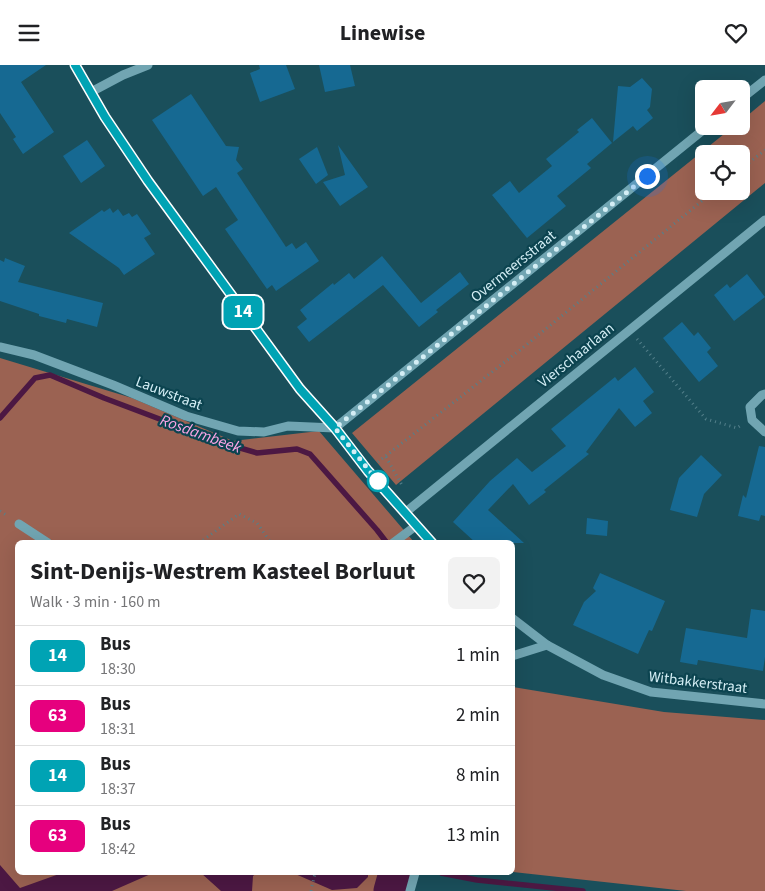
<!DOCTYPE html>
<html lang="en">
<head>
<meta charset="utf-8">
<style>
	body { margin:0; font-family:"Source Sans 3",sans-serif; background:#f2f2f2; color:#202124; height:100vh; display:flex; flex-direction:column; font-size:19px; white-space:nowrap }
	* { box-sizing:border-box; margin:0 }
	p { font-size:16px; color:#757577 }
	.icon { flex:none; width:28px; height:28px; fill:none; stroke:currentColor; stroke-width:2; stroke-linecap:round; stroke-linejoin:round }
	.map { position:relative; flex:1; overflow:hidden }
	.sheet { position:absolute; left:15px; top:475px; width:500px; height:335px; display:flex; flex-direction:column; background:#fff; border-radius:8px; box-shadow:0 5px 20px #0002 }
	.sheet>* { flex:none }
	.badge { padding:0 10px; border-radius:8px; font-size:18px; line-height:32px }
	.needle { width:32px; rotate:239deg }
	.buttons { position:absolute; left:695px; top:15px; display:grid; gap:10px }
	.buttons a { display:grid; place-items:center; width:55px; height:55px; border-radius:8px; background:#fff; box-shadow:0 5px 20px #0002; font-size:25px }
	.you { position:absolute; width:25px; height:25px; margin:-12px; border:4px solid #fff; border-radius:50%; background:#1a73e8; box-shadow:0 0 0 8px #1a73e833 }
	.map>.badge { position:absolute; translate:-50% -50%; box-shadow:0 0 0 2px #fff }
	.round { display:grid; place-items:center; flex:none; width:52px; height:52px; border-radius:8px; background:#f2f2f2 }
	.head { display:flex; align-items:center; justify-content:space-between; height:85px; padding:0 15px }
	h1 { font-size:24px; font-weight:700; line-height:38px }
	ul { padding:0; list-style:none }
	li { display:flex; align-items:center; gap:15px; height:60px; padding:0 15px; border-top:1px solid #e0e0e0 }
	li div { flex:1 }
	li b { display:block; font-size:19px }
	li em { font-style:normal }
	li .badge { min-width:55px; font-weight:700; text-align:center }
	header { display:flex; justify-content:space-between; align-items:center; height:65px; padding:0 15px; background:#fff; font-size:22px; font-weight:700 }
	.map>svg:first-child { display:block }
</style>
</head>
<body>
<header><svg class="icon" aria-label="menu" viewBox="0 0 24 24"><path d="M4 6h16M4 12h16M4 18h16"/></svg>Linewise<svg class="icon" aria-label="heart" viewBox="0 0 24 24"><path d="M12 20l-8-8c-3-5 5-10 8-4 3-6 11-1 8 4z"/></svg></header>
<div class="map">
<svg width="765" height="826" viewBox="0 0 765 826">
	<rect width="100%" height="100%" fill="#1a4f5b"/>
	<g fill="#9b6252" fill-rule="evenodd">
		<path d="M765,36V118L396,420L352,368L734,61H741V56ZM704,89H741V126H704Z"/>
		<path d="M0,293L132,333L233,376L319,366L414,477L18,478V808H410L404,826H0Z"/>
		<path d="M513,622L664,647L765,655V826H686L513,807Z"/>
	</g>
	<g fill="#4c1843">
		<path d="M0,800L20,823L62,808H153L112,826H0Z"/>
		<path d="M201,808H257L253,811L252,826H221Z"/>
		<path d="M293,808H368V812L357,823L332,825Z"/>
	</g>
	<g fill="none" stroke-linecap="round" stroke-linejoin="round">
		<g stroke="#4c1843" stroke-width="5.5">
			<path d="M0,353L35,313L50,310L104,333L223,378L257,388L297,384L310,389L377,465L387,478"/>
			<path d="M441,808L477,815L583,826"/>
		</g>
		<path stroke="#4c1843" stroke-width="35" d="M391,826L396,808"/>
	</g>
	<g fill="#166992">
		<path d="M0,0H46L21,17L54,67L23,89L13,74L16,72L0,48Z"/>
		<path d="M259,0H286L295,24L260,37L250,8L260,4Z"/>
		<path d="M319,0H350L355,21L325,27Z"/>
		<path d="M642,13L652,24L650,42L647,45L653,53L637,66L633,61L613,77L618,21L630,22Z"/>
		<path d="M191,29L226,81L239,82L236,95L243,104L237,108L286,182L292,178L296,184L306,177L319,196L276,226L272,220L267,224L225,164L238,155L216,122L203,131L152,55Z"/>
		<path d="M592,53L612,78L587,99L591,103L557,131L566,141L527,173L492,130L510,116L519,128L552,101L546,94L579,67L577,65Z"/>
		<path d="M87,75L105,101L81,118L63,91Z"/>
		<path d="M338,80L368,122L340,141L323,117L345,110Z"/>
		<path d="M317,82L328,110L316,119L299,94Z"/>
		<path d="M110,143L113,148L118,144L123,151L129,148L132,152L137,149L151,169L144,173L155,189L124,210L119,203L69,168L102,145L104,147Z"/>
		<path d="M382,191L421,238L460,207L469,219L436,245L438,247L419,262L383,220L309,277L297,262L307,254L300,245L333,218L334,220L349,208L354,214Z"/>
		<path d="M5,193L25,201L18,217L103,238L97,262L67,254L66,258L39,251V249L0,236V195L4,197Z"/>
		<path d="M747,209L765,232L734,256L714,230L727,219L730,223Z"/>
		<path d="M682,257L694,271L698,267L711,283L707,287L718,301L699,317L663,273Z"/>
		<path d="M635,302L654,327L643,336L652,348L635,362L619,343L586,387L589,389L544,425L546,427L529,440L513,419L488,445L524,478H476L453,457L490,416L517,393L532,407L566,381L551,364L615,312L618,316Z"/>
		<path d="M759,381L765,382V451L761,450L759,456L738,451L743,430L746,433Z"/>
		<path d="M701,390L722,410L704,429L697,452L670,445L679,413Z"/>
		<path d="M587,453L608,456L607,471L586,469Z"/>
		<path d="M600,508L665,536L652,566L649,565L638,589L573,560L584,537L596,526L593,523Z"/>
		<path d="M751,544L765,546V592L763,606L698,595L697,600L680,597L686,563L747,573Z"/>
	</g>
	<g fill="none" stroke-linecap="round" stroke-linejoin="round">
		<g stroke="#54808b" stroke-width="3" stroke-dasharray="1 4" stroke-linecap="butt">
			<path d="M741,104L765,85"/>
			<path d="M637,274L706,354L737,363L740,361"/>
			<path d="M386,392L403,422"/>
			<path d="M378,397L525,281L714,126"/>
			<path d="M0,446L8,451"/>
			<path d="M199,478L239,449L257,458L271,478"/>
			<path d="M311,826L315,808"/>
		</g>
		<g stroke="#71a5b2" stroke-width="9">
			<path d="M75,0L105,52L148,116L300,324L335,363L368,406L432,478"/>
			<path d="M91,27L123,10L148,0"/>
			<path d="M741,34L765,15"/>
			<path d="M0,282L34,290L113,320L186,351L238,366L264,367L288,361L335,363"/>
			<path d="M765,329L762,330L750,342L752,355L765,367"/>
			<path d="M335,363L708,61"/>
			<path d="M406,447L765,155"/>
			<path d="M19,459L48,478"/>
			<path d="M393,478L417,460"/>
			<path d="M512,553L547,580L603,610L651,627L765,639"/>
			<path d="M512,591L547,580"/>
			<path d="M410,826L415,808"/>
		</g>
	</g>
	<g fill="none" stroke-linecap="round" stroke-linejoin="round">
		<g stroke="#fff" stroke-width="11">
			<path id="line" d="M75,0L105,52L148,116L300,324L335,363L368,406L432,478"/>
		</g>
		<use href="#line" stroke="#00a3b4" stroke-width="8"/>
		<path stroke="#d4eef5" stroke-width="5" stroke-dasharray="0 9" d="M378,416L380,419L335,363L647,111"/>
	</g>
	<circle fill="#fff" stroke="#00a3b4" stroke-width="2.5" cx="378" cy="416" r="10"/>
	<g text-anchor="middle" stroke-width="4.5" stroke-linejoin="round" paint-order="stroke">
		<g font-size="15" fill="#d4eef5" stroke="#0c4450">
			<text transform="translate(513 201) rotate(-39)" y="5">Overmeersstraat</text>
			<text transform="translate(576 290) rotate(-39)" y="5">Vierschaarlaan</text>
			<text transform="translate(169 328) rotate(21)" y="5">Lauwstraat</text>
			<text transform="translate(698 617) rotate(7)" y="5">Witbakkerstraat</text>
		</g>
		<g font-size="16" font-style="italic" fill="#f9a4e5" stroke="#0c4450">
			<text transform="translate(201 368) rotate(20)" y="6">Rosdambeek</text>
		</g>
	</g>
</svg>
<div class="buttons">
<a><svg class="needle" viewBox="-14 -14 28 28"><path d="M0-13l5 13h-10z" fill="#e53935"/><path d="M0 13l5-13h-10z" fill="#757577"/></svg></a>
<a><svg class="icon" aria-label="locate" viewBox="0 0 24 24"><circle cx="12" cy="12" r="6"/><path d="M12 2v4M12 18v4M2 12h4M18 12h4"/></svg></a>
</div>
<div class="you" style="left:647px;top:111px"></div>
<b class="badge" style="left:243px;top:247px;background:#00a3b4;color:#fff">14</b>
<section class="sheet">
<div class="head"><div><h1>Sint-Denijs-Westrem Kasteel Borluut</h1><p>Walk · 3 min · 160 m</p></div><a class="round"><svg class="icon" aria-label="heart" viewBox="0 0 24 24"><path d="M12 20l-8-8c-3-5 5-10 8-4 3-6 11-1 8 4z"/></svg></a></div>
<ul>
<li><span class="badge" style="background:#00a3b4;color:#fff">14</span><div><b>Bus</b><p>18:30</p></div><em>1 min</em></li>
<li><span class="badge" style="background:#e6007e;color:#fff">63</span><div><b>Bus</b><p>18:31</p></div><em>2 min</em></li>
<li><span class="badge" style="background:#00a3b4;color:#fff">14</span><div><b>Bus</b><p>18:37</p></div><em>8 min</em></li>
<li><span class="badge" style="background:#e6007e;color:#fff">63</span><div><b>Bus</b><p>18:42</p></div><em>13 min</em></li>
</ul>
</section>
</div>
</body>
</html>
